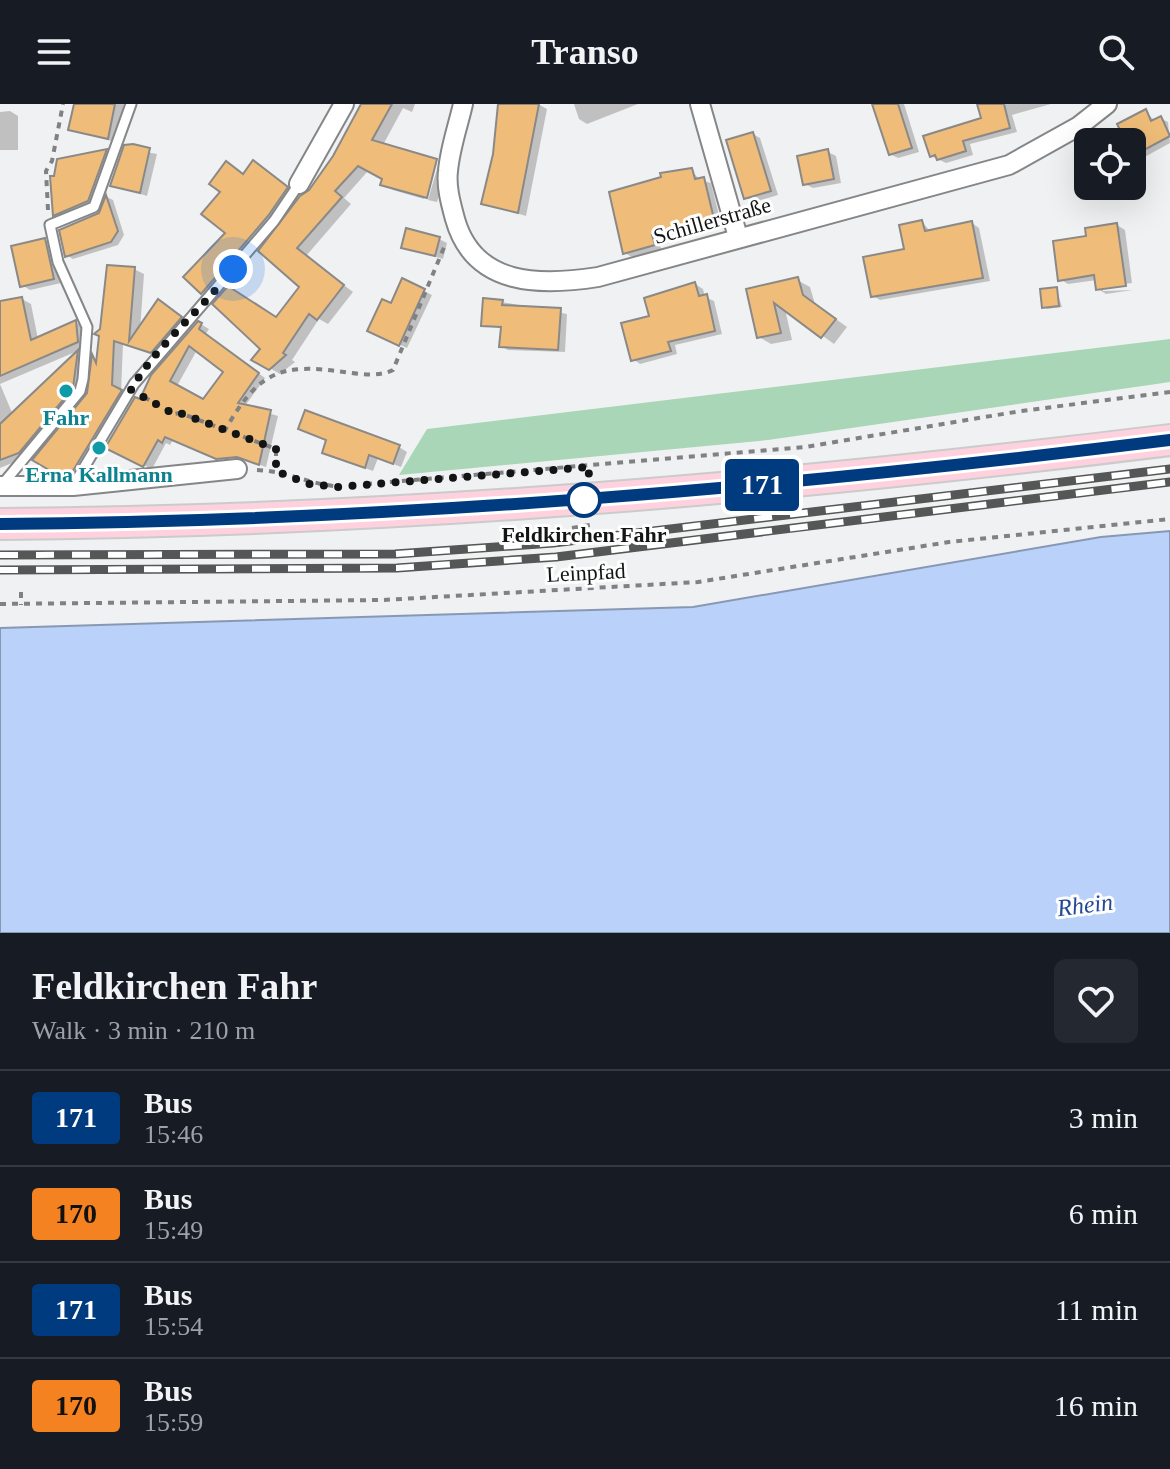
<!DOCTYPE html>
<html lang="en">
<head>
<meta charset="utf-8">
<style>
	body { margin:0; font-family:Georgia,serif; background:#242831; color:#f1f3f6; height:100vh; display:flex; flex-direction:column; font-size:30px; white-space:nowrap }
	* { box-sizing:border-box; margin:0 }
	p { font-size:26px; color:#9ea1a6 }
	.icon { flex:none; width:44px; height:44px; fill:none; stroke:currentColor; stroke-width:2; stroke-linecap:round; stroke-linejoin:round }
	.map { position:relative; height:829px; overflow:hidden }
	.details { display:flex; flex-direction:column; background:#171b24; flex:1 }
	.details>* { flex:none }
	.badge { padding:0 16px; border-radius:6px; font-size:28px; line-height:52px }
	.tools { position:absolute; left:1074px; top:24px; display:grid; gap:16px }
	.tools a { display:grid; place-items:center; width:72px; height:72px; border-radius:12px; background:#171b24; box-shadow:0 8px 32px #0002; font-size:40px }
	.you { position:absolute; width:40px; height:40px; margin:-20px; border:6px solid #fff; border-radius:50%; background:#1a73e8; box-shadow:0 0 0 12px #1a73e833 }
	.map>.badge { position:absolute; translate:-50% -50%; box-shadow:0 0 0 4px #fff }
	.round { display:grid; place-items:center; flex:none; width:84px; height:84px; border-radius:12px; background:#242831 }
	.overview { display:flex; align-items:center; justify-content:space-between; height:136px; padding:0 32px }
	h1 { font-size:38px; font-weight:800; line-height:60px }
	ul { padding:0; list-style:none }
	li { display:flex; align-items:center; gap:24px; height:96px; padding:0 32px; border-top:2px solid #363941 }
	li div { flex:1 }
	li b { display:block; font-size:30px }
	li em { font-style:normal }
	li .badge { min-width:88px; font-weight:700; text-align:center }
	header { display:flex; justify-content:space-between; align-items:center; height:104px; padding:0 32px; background:#171b24; font-size:36px; font-weight:800 }
	.map>svg:first-child { display:block }
</style>
</head>
<body>
<header><svg class="icon" aria-label="menu" viewBox="0 0 24 24"><path d="M4 6h16M4 12h16M4 18h16"/></svg>Transo<svg class="icon" aria-label="search" viewBox="0 0 24 24"><circle cx="10" cy="10" r="6"/><path d="M15 15l6 6"/></svg></header>
<div class="map">
<svg width="1170" height="829" viewBox="0 0 1170 829">
	<rect width="100%" height="100%" fill="#f0f1f2"/>
	<path fill="#a8d6b6" d="M1170,235V278L768,336L399,371L427,325Z"/>
	<path fill="#bad1f9" stroke="#8898b4" stroke-width="2" d="M1170,427V829H0V524L693,503L1101,433Z"/>
	<g fill="#0003" fill-rule="evenodd">
		<path d="M76,0H124L115,38L70,25Z"/>
		<path d="M372,0H415L412,8L403,4L383,41L435,56L424,95L393,86L383,80L384,75L368,67L344,94L351,100L306,152L353,188L328,220L319,215L292,256L295,258L280,270L254,255L276,215L302,182L261,147L311,87L355,16Z"/>
		<path d="M500,0H538L547,5L526,112L483,99L495,50Z"/>
		<path d="M574,0H638L587,20L579,15Z"/>
		<path d="M875,0H904L919,48L898,54L890,50Z"/>
		<path d="M979,0H1051L1012,11L1017,28L970,40L973,51L946,59L931,52L983,15Z"/>
		<path d="M10,7L18,12V46H0V8Z"/>
		<path d="M1146,8L1155,17L1160,14L1168,18L1170,39L1141,55L1134,51L1132,38H1128Z"/>
		<path d="M753,30L760,34L778,91L754,98L746,93Z"/>
		<path d="M125,44L157,50L147,92L112,81Z"/>
		<path d="M107,47L114,51L96,101L62,115L55,110L58,56Z"/>
		<path d="M828,48L836,52L841,79L813,84L805,80Z"/>
		<path d="M439,58L447,63L437,98L428,96Z"/>
		<path d="M261,63L294,89L210,193L185,173L228,128L222,87Z"/>
		<path d="M691,66L700,76L711,79L721,119L658,134L661,145L632,153L625,149Z"/>
		<path d="M107,93L113,96L124,131L118,141L73,155L66,151L100,110Z"/>
		<path d="M922,118L931,128L972,119L979,124L990,177L880,196L873,192Z"/>
		<path d="M1117,121L1125,126L1132,179L1103,183V187L1133,186L1106,190L1098,185L1097,176L1068,180L1060,175L1089,134Z"/>
		<path d="M439,135L447,139L443,155L404,143Z"/>
		<path d="M45,136L53,141L61,179L30,186L22,181Z"/>
		<path d="M134,165L144,170L140,226L168,203L190,219L161,253L123,240L121,288L130,293L81,374L63,371L35,356L89,290L102,226Z"/>
		<path d="M797,176L810,183L815,200L847,223L834,240L785,205L792,236L771,240L759,233L748,187Z"/>
		<path d="M403,177L432,191L407,244L378,231Z"/>
		<path d="M695,180L703,185L705,193L714,197L722,230L675,241L677,250L640,260L633,255L651,213Z"/>
		<path d="M1056,185L1062,203L1047,205L1044,203Z"/>
		<path d="M22,195L31,200L38,235L75,218L85,223L87,243L0,280L13,311L78,249L86,253L82,289L27,353L0,364V199Z"/>
		<path d="M502,198L567,210L565,248L508,246L501,242L503,225L483,220Z"/>
		<path d="M199,219L209,225L205,231L265,274L245,302L278,312L266,363L246,356L225,358L173,336L170,341L166,339L152,365L115,347L140,297ZM197,246L225,268L204,297L177,282Z"/>
		<path d="M399,343L407,348L401,363L378,354L373,367L332,352Z"/>
	</g>
	<g fill="#efbd79" stroke="#8a8988" stroke-width="2" fill-rule="evenodd">
		<path d="M74,0H115L108,35L68,26Z"/>
		<path d="M361,0H392L372,36L437,55L427,94L380,81L382,75L358,62L335,87L342,93L297,144L344,181L317,216L309,210L283,249L286,251L269,266L251,256L260,245L212,200L228,182L276,213L299,183L258,147L300,92L309,86L333,52Z"/>
		<path d="M498,0H539L518,109L481,100L493,50Z"/>
		<path d="M872,0H898L912,44L889,51Z"/>
		<path d="M977,0H1004L1010,24L963,37L966,47L937,56L935,51L930,53L923,32L981,14Z"/>
		<path d="M1146,5L1151,17L1161,12L1170,32L1133,52L1132,38H1126L1117,20Z"/>
		<path d="M753,28L771,87L744,95L726,36Z"/>
		<path d="M133,40L150,44L140,89L110,82L124,41Z"/>
		<path d="M107,45L88,97L53,112L50,72H54L57,55Z"/>
		<path d="M828,45L834,75L803,81L797,52Z"/>
		<path d="M253,56L288,83L268,112L201,190L183,173L225,129L201,110L220,88L209,80L226,57L243,70Z"/>
		<path d="M692,64L695,75L704,73L714,115L652,131L655,141L623,150L609,88L661,73L660,69Z"/>
		<path d="M106,91L118,127L111,138L65,153L59,126L99,109Z"/>
		<path d="M922,116L925,127L972,117L983,174L871,193L863,153L904,145L899,121Z"/>
		<path d="M1117,119L1126,182L1096,186L1094,171L1058,177L1053,137L1086,132L1085,124Z"/>
		<path d="M406,124L440,133L435,152L401,144Z"/>
		<path d="M45,134L54,175L20,183L11,142Z"/>
		<path d="M107,161L135,163L129,237L158,195L182,213L151,249L114,237L112,281L122,286L71,370H56L32,356L87,289L92,250L96,259L99,232L94,230L100,225Z"/>
		<path d="M798,173L803,191L836,215L821,234L774,199L781,229L757,234L746,185Z"/>
		<path d="M402,174L425,185L399,242L367,227L382,195L391,199Z"/>
		<path d="M695,178L699,192L707,190L715,227L668,238L671,247L631,257L621,219L649,212L644,194Z"/>
		<path d="M1057,183L1059,202L1042,204L1040,185Z"/>
		<path d="M22,193L31,236L76,216L78,238L0,272V197Z"/>
		<path d="M483,194L503,196L502,201L561,204L558,246L499,243L501,223L481,222Z"/>
		<path d="M198,217L202,219L199,225L259,269L238,299L271,306L259,361L237,353L216,355L165,333L162,339L158,336L143,363L105,344L135,293L140,295L151,271ZM189,242L223,268L203,295L170,277Z"/>
		<path d="M78,246L73,284L19,349L0,356V320Z"/>
		<path d="M305,306L400,341L393,360L369,351L365,364L322,349L326,336L298,325Z"/>
	</g>
	<g fill="none" stroke-linecap="round" stroke-linejoin="round">
		<g stroke="#858688" stroke-width="13">
			<g id="lane">
				<path d="M1,382L80,287L83,275L87,223L58,158L50,121L94,103L131,0"/>
				<path d="M73,382L134,280L274,117L299,80"/>
			</g>
		</g>
		<g stroke="#858688" stroke-width="22">
			<g id="street">
				<path d="M463,0C458,22 450,44 448,67C446,83 451,100 455,115C474,183 541,182 598,173L1009,61L1079,22L1107,0"/>
				<path d="M700,0L738,133"/>
				<path d="M299,80L344,0"/>
				<path d="M0,382H73L237,365"/>
			</g>
		</g>
		<g stroke="#cbcbcb" stroke-width="34">
			<path id="primary" d="M0,420C392,417 781,384 1170,336"/>
		</g>
		<g stroke="#808182" stroke-width="4" stroke-dasharray="6 6" stroke-linecap="butt">
			<path d="M48,106L46,67L52,57L63,0"/>
			<path d="M144,293L174,310L180,309L276,345V367"/>
			<path d="M224,328C257,270 277,258 344,268C359,270 380,273 393,266L445,141"/>
			<path d="M257,366C285,367 307,379 334,382"/>
			<path d="M366,380L805,343L1021,307L1170,288"/>
			<path d="M572,424L590,421"/>
			<path d="M21,488V501"/>
			<path d="M0,500L383,496L698,478L949,438L1170,415"/>
		</g>
		<use href="#lane" stroke="#fff" stroke-width="9"/>
		<use href="#street" stroke="#fff" stroke-width="18"/>
		<use href="#primary" stroke="#fed1de" stroke-width="30"/>
		<g stroke="#555656" stroke-width="9">
			<g id="rail">
				<path d="M0,451L395,450L553,439L1170,365"/>
				<path d="M0,466L397,464L556,453L1170,378"/>
			</g>
		</g>
		<use href="#rail" stroke="#fefeff" stroke-width="6" stroke-dasharray="18" stroke-linecap="butt"/>
	</g>
	<g fill="none" stroke-linecap="round" stroke-linejoin="round">
		<g stroke="#fff" stroke-width="18">
			<path id="line" d="M0,420C392,417 781,384 1170,336"/>
		</g>
		<use href="#line" stroke="#003b80" stroke-width="12"/>
		<path stroke="#131414" stroke-width="8" stroke-dasharray="0 14.4" d="M233,165C201,207 157,240 131,286L174,310L180,309L276,345V367L309,380L337,383L590,363L584,396"/>
	</g>
	<g fill="#0f9aa8" stroke="#fefeff" stroke-width="3">
		<circle cx="66" cy="287" r="8"/>
		<circle cx="99" cy="344" r="8"/>
	</g>
	<circle fill="#fff" stroke="#003b80" stroke-width="4" cx="584" cy="396" r="16"/>
	<g text-anchor="middle" stroke-width="6" stroke-linejoin="round" paint-order="stroke">
		<g font-size="22" fill="#131414" stroke="#fefeff">
			<text transform="translate(712 116) rotate(-16)" y="8">Schillerstraße</text>
			<text transform="translate(586 468) rotate(-3)" y="8">Leinpfad</text>
		</g>
		<g font-size="22" font-weight="bold" fill="#0d838f" stroke="#fefeff">
			<text x="66" y="321">Fahr</text>
			<text x="99" y="378">Erna Kallmann</text>
		</g>
		<g font-size="22" font-weight="bold" fill="#131414" stroke="#fefeff">
			<text x="584" y="438">Feldkirchen Fahr</text>
		</g>
		<g font-size="24" font-style="italic" fill="#234996" stroke="#fefeff">
			<text transform="translate(1085 801) rotate(-7)" y="8">Rhein</text>
		</g>
	</g>
</svg>
<div class="tools">
<a><svg class="icon" aria-label="locate" viewBox="0 0 24 24"><circle cx="12" cy="12" r="6"/><path d="M12 2v4M12 18v4M2 12h4M18 12h4"/></svg></a>
</div>
<div class="you" style="left:233px;top:165px"></div>
<b class="badge" style="left:762px;top:381px;background:#003b80;color:#fff">171</b>
</div>
<section class="details">
<div class="overview"><div><h1>Feldkirchen Fahr</h1><p>Walk · 3 min · 210 m</p></div><a class="round"><svg class="icon" aria-label="heart" viewBox="0 0 24 24"><path d="M12 20l-8-8c-3-5 5-10 8-4 3-6 11-1 8 4z"/></svg></a></div>
<ul>
<li><span class="badge" style="background:#003b80;color:#fff">171</span><div><b>Bus</b><p>15:46</p></div><em>3 min</em></li>
<li><span class="badge" style="background:#f58220;color:#111">170</span><div><b>Bus</b><p>15:49</p></div><em>6 min</em></li>
<li><span class="badge" style="background:#003b80;color:#fff">171</span><div><b>Bus</b><p>15:54</p></div><em>11 min</em></li>
<li><span class="badge" style="background:#f58220;color:#111">170</span><div><b>Bus</b><p>15:59</p></div><em>16 min</em></li>
</ul>
</section>
</body>
</html>
